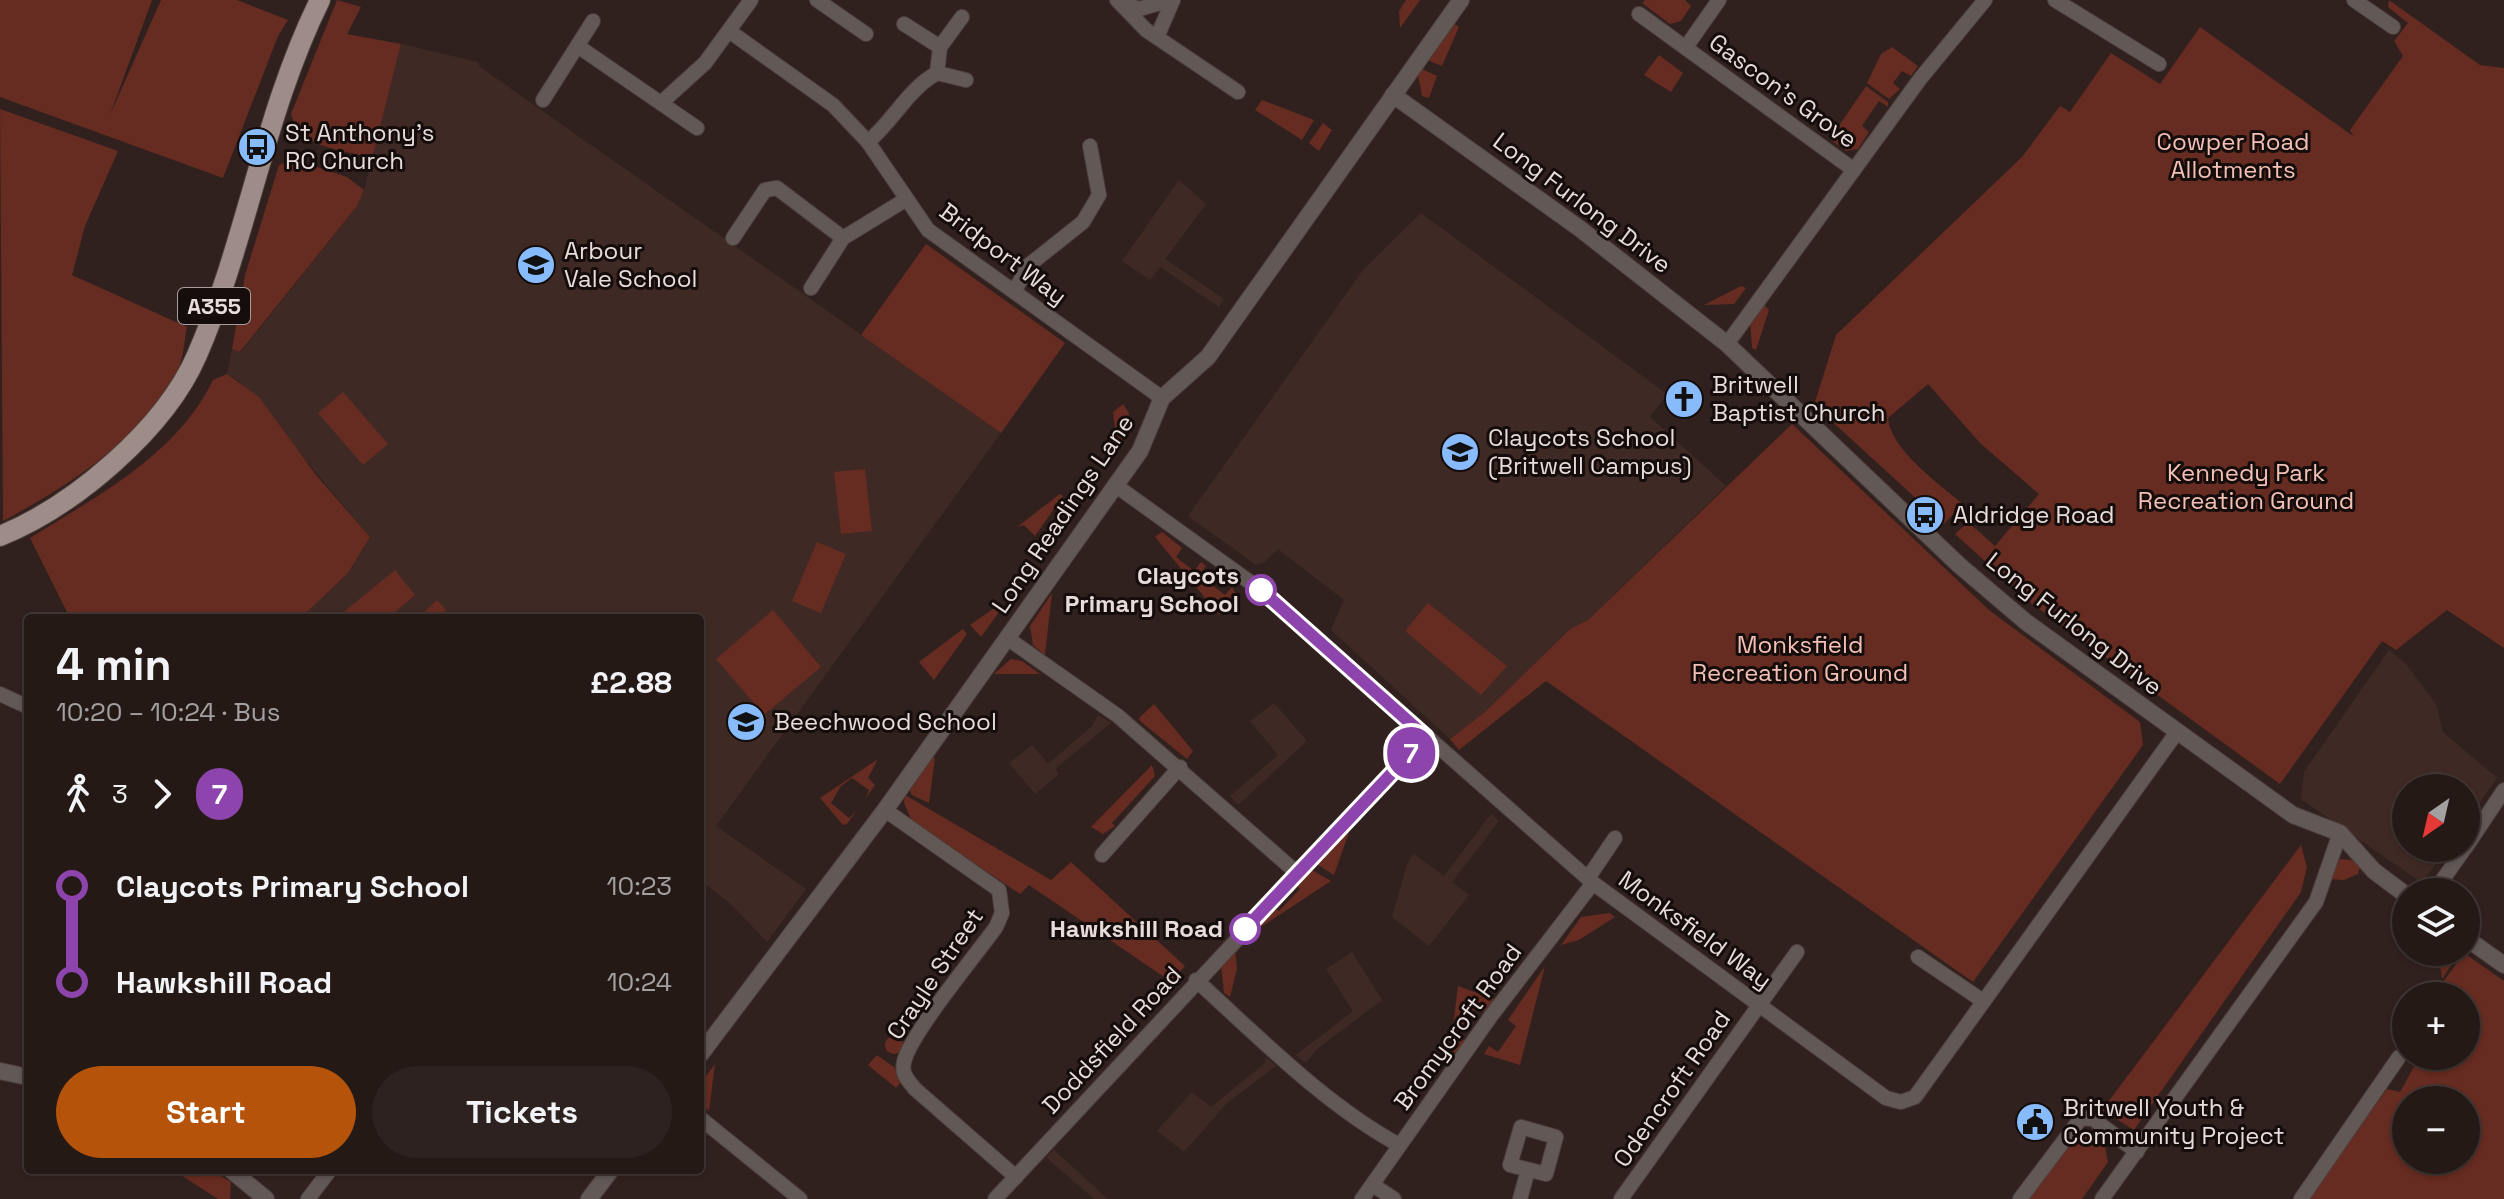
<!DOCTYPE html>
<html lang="en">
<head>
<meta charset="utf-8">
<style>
	body { margin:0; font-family:"Space Grotesk",sans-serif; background:#2d221f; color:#f1f3f6; height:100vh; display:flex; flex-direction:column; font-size:30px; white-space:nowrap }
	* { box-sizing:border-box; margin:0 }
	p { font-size:26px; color:#a3a0a1 }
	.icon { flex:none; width:44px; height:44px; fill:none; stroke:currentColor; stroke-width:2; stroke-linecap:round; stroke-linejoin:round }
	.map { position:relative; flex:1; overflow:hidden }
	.panel { position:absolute; left:24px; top:614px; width:680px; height:560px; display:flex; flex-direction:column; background:#251916; border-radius:8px; box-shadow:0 2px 6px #0004,0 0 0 2px #423835 }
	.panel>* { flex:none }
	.badge { padding:0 16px; border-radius:26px; font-size:28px; line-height:52px }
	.needle { width:52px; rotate:214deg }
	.buttons { position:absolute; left:2392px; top:774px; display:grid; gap:16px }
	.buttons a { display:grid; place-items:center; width:88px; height:88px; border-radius:50%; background:#251916; box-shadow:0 2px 6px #0004,0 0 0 2px #423835; font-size:40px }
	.map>.badge { position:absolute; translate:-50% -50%; box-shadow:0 0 0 4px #fff }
	.legs { display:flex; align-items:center; gap:12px; height:88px; padding:0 32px; font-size:26px }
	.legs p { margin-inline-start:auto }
	.headline { display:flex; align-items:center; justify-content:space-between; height:136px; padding:0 32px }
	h1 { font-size:44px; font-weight:800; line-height:60px }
	.primary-button { display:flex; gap:16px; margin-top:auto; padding:16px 32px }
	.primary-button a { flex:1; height:92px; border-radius:48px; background:#b45309; color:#fff; font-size:32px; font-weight:800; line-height:92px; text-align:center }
	.primary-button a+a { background:#2d221f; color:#f1f3f6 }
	ul { padding:0 32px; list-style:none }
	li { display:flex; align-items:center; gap:28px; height:96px; font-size:30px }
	li i { display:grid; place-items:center; width:12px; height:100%; margin:0 10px; background:currentColor }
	li i::after { content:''; width:20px; height:20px; margin:-10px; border:6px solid; border-radius:50%; background:#251916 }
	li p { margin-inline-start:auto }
	li:first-child i { background:linear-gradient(#0000 50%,currentColor 0) }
	li:last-child i { background:linear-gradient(currentColor 50%,#0000 0) }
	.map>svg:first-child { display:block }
</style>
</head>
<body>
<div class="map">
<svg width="2504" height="1199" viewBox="0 0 2504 1199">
	<rect width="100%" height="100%" fill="#31211e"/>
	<g fill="#3f2925">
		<path d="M401,44L478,62L480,67L1001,433L716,826L806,889L767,942L732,905L700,880V618H301L348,573L370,537L239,381L227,374L232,349L241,352L357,206L364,190Z"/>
		<path d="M1179,180L1206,204L1165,259L1224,299L1219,307L1160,267L1150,280L1122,261Z"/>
		<path d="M1421,213L1667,394L1650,417L1726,486L1588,620L1570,629L1485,712L1450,739L1331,630L1344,600L1278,549L1265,562L1256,565L1188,516L1363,270Z"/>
		<path d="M2389,650L2406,664L2436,704L2443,732L2497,778L2466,822V788H2406V848H2447L2422,883L2301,799L2304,772Z"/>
		<path d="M1274,703L1307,741L1238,805L1230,796L1278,755L1250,721Z"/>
		<path d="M1098,715L1111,723L1055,769L1059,774L1035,794L1009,763L1032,745L1048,764L1092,726Z"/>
		<path d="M1491,814L1499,821L1452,882L1469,895L1429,946L1392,917L1407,864L1414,854L1444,876Z"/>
		<path d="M1352,952L1382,1000L1317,1049L1306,1063L1296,1055L1353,1011L1326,969Z"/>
		<path d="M1266,1057L1276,1066L1227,1103L1184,1152L1157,1131L1192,1092L1211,1107L1265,1063Z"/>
		<path d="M1055,1149V1151L1108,1199H1094L1046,1157Z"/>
	</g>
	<g fill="#662b21" fill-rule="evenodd">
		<path d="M0,0H152L110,115L161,0H237L288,20L278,36L223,178L0,97Z"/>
		<path d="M337,0L361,7L347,34L401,44L372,159C343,148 299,150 291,114Z"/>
		<path d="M1406,0H1420L1400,28L1399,11Z"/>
		<path d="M1645,0H1685L1691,6L1681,21L1670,24L1642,3Z"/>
		<path d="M2389,0L2480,65L2504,68V648L2447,610L2396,650L2382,641L2280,784L2031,603L1955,534L1968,522L1995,546L2039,494L1980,443L1928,384L1888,418C1890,449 1940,485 1963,504L1944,524L1814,405L1836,335L2022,157L2060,106L2070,112L2111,53L2160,84L2200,27L2353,136L2350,130L2403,56L2394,41L2408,23L2388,7Z"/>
		<path d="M1453,23L1459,27L1442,66L1429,61Z"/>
		<path d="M1892,47L1918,66L1911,76L1902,71L1893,83L1900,89L1889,99L1867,83L1881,54Z"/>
		<path d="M1659,55L1683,73L1671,92L1644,75Z"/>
		<path d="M1422,69L1437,76L1429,98L1422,96L1418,75Z"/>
		<path d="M1866,86L1888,102V107L1879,101L1862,126L1869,132L1858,149L1846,151L1831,140L1832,136Z"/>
		<path d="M1262,100L1314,120L1302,140L1255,110Z"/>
		<path d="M0,109L118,151L85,226L72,275L187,327C184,342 183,362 176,375C140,440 67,487 3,521Z"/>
		<path d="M1323,123L1332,130L1319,151L1309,143Z"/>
		<path d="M293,159L347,177L364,190L357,206L240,352L232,349L245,275L279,165Z"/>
		<path d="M926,244L1065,343L1001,433L861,335Z"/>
		<path d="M1741,286L1746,288L1734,304L1704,305Z"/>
		<path d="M1763,304L1769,310L1756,350L1752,348L1750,319Z"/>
		<path d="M227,374L259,397L316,475L370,537L348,573L301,618H70L30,538C97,496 177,455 213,380Z"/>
		<path d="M343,392L388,444L363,465L318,413Z"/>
		<path d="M1123,404L1129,413L1127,432L1119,444L1111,434L1115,429L1113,412Z"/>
		<path d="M1792,424L1989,610L2140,722L2143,745L1973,982L1546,681L1459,750L1450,739L1485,712L1570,629L1588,620Z"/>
		<path d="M865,469L872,531L841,534L834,472Z"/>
		<path d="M1060,494L1063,496L1035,536L1024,525L1017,527Z"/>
		<path d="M1162,532L1182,548L1176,557L1194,571L1201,562L1206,566L1199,575L1225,595L1232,587L1239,599L1219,615L1155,537Z"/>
		<path d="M817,542L846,554L821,613L792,601Z"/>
		<path d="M395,570L415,595L388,618H343L340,615Z"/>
		<path d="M1052,593L1045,655L1033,645L1030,626Z"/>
		<path d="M437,600L446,610L438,618H418Z"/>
		<path d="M1428,603L1507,666L1481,695L1405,631Z"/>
		<path d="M1000,604L1001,609L981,637L970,625Z"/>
		<path d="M773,610L821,667L764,715L716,659Z"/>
		<path d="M963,629L967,634L934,680L919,662Z"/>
		<path d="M1011,659L1022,661L1040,674H994Z"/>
		<path d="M1154,704L1193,751L1187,759L1140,721L1139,718Z"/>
		<path d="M931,757L935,758L929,803L912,795L909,789Z"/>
		<path d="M878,759L868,778L875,785L865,799L869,790L852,778L841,786L831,803L849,818L856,811L847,824L843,825L820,798Z"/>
		<path d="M1152,765L1155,776L1112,823L1115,826L1103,834L1091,827Z"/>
		<path d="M905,795L1051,880L1071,862L1185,966L1170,981L1029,885L1020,894L912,821L904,803Z"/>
		<path d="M1353,821L1334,875L1312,861Z"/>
		<path d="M2301,845L2307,867L2301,892L2134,1130L2102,1110Z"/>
		<path d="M2340,859L2352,860L2360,867L2358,874L2344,880L2329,879Z"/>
		<path d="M1305,866L1331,881L1250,934L1268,906L1279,911L1300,889L1291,880Z"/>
		<path d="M1609,913L1615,917L1579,940L1561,945L1581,917Z"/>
		<path d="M1235,950L1237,969L1230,997L1224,993L1221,965Z"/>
		<path d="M2438,952L2459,953L2442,979Z"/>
		<path d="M2464,953L2504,981V1199H2312L2309,1197L2387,1089L2400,1092L2420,1056H2466V996H2433ZM2406,1100H2466V1160H2406Z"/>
		<path d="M1545,966L1520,1065L1484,1054L1489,1046L1498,1052L1516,1026L1508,1020Z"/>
		<path d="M1458,986L1494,999L1485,1013L1475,1008L1457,1034L1465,1041L1455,1053L1450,1050Z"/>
		<circle cx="894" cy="1045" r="9"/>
		<path d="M877,1055L894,1067L901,1082L896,1088L868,1065Z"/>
		<path d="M715,1064L709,1111L700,1104V1084Z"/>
		<path d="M2087,1135L2105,1146L2108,1162L2082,1199H2027L2070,1137Z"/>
		<path d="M173,1170H211L231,1182L230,1199H218Z"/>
	</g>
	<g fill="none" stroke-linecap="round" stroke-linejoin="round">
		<g stroke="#4e3f3c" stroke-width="16">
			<g id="minor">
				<path d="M817,0L866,34"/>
				<path d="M1117,0L1146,30L1238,92"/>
				<path d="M2055,0L2159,64"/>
				<path d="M2354,0L2393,27"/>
				<path d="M1123,3L1139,9L1171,0"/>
				<path d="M1639,14L1854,170"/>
				<path d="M904,24L940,47L937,73"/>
				<path d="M729,31L833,105L868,142L928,230L1162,398"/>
				<path d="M1157,37L1173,0"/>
				<path d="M579,47L697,128"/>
				<path d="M940,47L962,17"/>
				<path d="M1686,47L1719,0"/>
				<path d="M543,100L593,21"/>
				<path d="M661,103L705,63L751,0"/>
				<path d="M868,142C894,120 908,89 937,73L966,80"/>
				<path d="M733,238L765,190L777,188L843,238"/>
				<path d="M811,288L843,238L905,200"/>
				<path d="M1015,290L1029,265L1083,222L1099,195L1090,146"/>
				<path d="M1727,344L1920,79L1985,0"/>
				<path d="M1115,485L1261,590L1593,883L1886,1098L1901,1102L1915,1097L2177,732"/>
				<path d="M1007,638L1118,716L1297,873"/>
				<path d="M0,694L28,707"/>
				<path d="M885,810L999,890L1002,913L996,927C976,955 910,1034 904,1062C901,1074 908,1080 915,1089L1016,1177"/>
				<path d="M2466,847L2504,790"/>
				<path d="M1102,855L1180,767"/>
				<path d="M1588,878L1615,838"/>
				<path d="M2434,892L2465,848"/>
				<path d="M1918,957L1983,1001"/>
				<path d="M1196,980C1260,1038 1324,1104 1399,1145"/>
				<path d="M700,1118L800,1199"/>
				<path d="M1521,1127L1556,1137L1546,1174L1510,1165Z"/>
				<path d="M1373,1185L1394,1199"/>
				<path d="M308,1199L330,1170"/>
				<path d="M995,1199L1426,737"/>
				<path d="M1362,1199L1491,1016L1593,883"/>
				<path d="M1520,1199L1528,1170"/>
				<path d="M1621,1199L1797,952"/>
				<path d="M2020,1199L2081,1118L2093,1119L2137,1152"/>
				<path d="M2102,1199L2316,902L2340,833"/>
				<path d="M2301,1199L2399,1057"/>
			</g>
		</g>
		<g stroke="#4e3f3c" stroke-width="18">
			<g id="tertiary">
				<path d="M1393,95L1579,228L1727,344L1959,565L2026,622L2293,815L2340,833L2374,871L2406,895"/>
				<path d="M2466,938L2504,965"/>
				<path d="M700,1055L885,810L1140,451L1162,398L1208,357L1461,0"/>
				<path d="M0,1071L28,1077"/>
				<path d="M231,1170L266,1199"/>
				<path d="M589,1199L611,1170"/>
			</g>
		</g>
		<g stroke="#4e3f3c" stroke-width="22">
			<path id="primary" d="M0,536C74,506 165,429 197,355C247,240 264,113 320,0"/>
		</g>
		<use href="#minor" stroke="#625957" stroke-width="14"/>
		<use href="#tertiary" stroke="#625957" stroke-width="16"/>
		<use href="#primary" stroke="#9d8c88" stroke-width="20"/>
	</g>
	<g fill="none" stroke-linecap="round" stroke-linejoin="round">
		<g stroke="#fff" stroke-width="18">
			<path id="line-1" d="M1245,929L1426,737L1261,590"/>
		</g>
		<use href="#line-1" stroke="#8e44ad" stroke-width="12"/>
	</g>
	<defs>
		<g id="bus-disc" transform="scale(2)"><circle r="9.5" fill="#88bbfc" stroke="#140d0b"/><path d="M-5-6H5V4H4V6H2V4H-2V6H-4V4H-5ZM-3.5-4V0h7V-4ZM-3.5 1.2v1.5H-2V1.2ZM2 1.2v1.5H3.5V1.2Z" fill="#111"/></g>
		<g id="school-disc" transform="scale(2)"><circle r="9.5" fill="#88bbfc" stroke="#140d0b"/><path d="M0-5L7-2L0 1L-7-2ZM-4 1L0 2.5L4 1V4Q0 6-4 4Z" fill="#111"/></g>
		<g id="church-disc" transform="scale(2)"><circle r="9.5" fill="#88bbfc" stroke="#140d0b"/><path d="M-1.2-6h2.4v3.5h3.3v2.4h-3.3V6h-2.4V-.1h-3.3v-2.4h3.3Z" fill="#111"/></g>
		<g id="civic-disc" transform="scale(2)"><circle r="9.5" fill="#88bbfc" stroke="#140d0b"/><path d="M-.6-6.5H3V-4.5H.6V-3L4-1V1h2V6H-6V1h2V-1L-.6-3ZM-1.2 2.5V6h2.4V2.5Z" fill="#111"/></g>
	</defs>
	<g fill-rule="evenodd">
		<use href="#bus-disc" x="257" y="147"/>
		<use href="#school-disc" x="536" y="265"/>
		<use href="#church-disc" x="1684" y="399"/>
		<use href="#school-disc" x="1460" y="452"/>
		<use href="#bus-disc" x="1925" y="515"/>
		<use href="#school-disc" x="746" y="722"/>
		<use href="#civic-disc" x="2035" y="1122"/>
	</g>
	<g fill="#fff" stroke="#8e44ad" stroke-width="4">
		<circle cx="1261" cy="590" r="14"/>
		<circle cx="1245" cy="929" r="14"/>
	</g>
	<g text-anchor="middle" stroke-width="6" stroke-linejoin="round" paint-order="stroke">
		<rect fill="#140d0b" stroke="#a89e9c" stroke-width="2" x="178" y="288" width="72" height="36" rx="6"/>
		<g font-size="22" font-weight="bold" fill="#e7dcda">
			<text x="214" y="314">A355</text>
		</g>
		<g font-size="24" fill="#e7dcda" stroke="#140d0b">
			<text transform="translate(1783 91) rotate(36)" y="8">Gascon's Grove</text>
			<text transform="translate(1582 203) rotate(37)" y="8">Long Furlong Drive</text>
			<text transform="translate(1003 254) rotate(37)" y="8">Bridport Way</text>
			<text transform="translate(1063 514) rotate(-56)" y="8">Long Readings Lane</text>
			<text transform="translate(2074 624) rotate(38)" y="8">Long Furlong Drive</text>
			<text transform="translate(1695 930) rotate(36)" y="8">Monksfield Way</text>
			<text transform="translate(935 974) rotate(-56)" y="8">Crayle Street</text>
			<text transform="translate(1458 1027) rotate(-54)" y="8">Bromycroft Road</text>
			<text transform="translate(1112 1040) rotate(-47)" y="8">Doddsfield Road</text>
			<text transform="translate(1672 1089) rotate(-55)" y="8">Odencroft Road</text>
		</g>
		<g font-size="24" fill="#e7dcda" stroke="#140d0b" text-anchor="start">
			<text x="285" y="141">St Anthony's<tspan x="285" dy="28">RC Church</tspan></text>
			<text x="564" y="259">Arbour<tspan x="564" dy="28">Vale School</tspan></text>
			<text x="1712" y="393">Britwell<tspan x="1712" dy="28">Baptist Church</tspan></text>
			<text x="1488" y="446">Claycots School<tspan x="1488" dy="28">(Britwell Campus)</tspan></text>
			<text x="1953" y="523">Aldridge Road</text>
			<text x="774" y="730">Beechwood School</text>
			<text x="2063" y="1116">Britwell Youth &amp;<tspan x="2063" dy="28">Community Project</tspan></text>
		</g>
		<g font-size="24" fill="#f4bfb4" stroke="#140d0b">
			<text x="2233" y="150">Cowper Road<tspan x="2233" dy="28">Allotments</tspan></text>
			<text x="2246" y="481">Kennedy Park<tspan x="2246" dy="28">Recreation Ground</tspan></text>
			<text x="1800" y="653">Monksfield<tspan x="1800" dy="28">Recreation Ground</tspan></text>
		</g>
		<g font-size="24" font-weight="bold" fill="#e7dcda" stroke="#140d0b" text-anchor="end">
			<text x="1239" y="584">Claycots<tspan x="1239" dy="28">Primary School</tspan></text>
			<text x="1223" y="937">Hawkshill Road</text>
		</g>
	</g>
</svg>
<div class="buttons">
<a><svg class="needle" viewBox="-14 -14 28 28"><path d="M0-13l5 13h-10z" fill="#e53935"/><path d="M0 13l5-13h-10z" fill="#a3a0a1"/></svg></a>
<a><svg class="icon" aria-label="layers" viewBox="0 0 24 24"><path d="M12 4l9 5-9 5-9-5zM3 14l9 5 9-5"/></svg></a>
<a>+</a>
<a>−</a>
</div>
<b class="badge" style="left:1411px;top:753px;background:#8e44ad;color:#fff">7</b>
<section class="panel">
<div class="headline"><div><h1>4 min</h1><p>10:20 – 10:24 · Bus</p></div><b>£2.88</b></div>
<div class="legs"><svg class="icon" aria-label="walk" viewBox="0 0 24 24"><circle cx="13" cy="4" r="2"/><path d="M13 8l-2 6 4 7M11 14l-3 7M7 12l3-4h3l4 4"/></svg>3<svg class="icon" aria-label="forward" viewBox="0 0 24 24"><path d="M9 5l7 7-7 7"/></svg><b class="badge" style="background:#8e44ad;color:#fff">7</b></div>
<ul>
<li><i style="color:#8e44ad"></i><b>Claycots Primary School</b><p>10:23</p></li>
<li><i style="color:#8e44ad"></i><b>Hawkshill Road</b><p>10:24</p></li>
</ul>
<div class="primary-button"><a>Start</a><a>Tickets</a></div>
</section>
</div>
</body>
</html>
